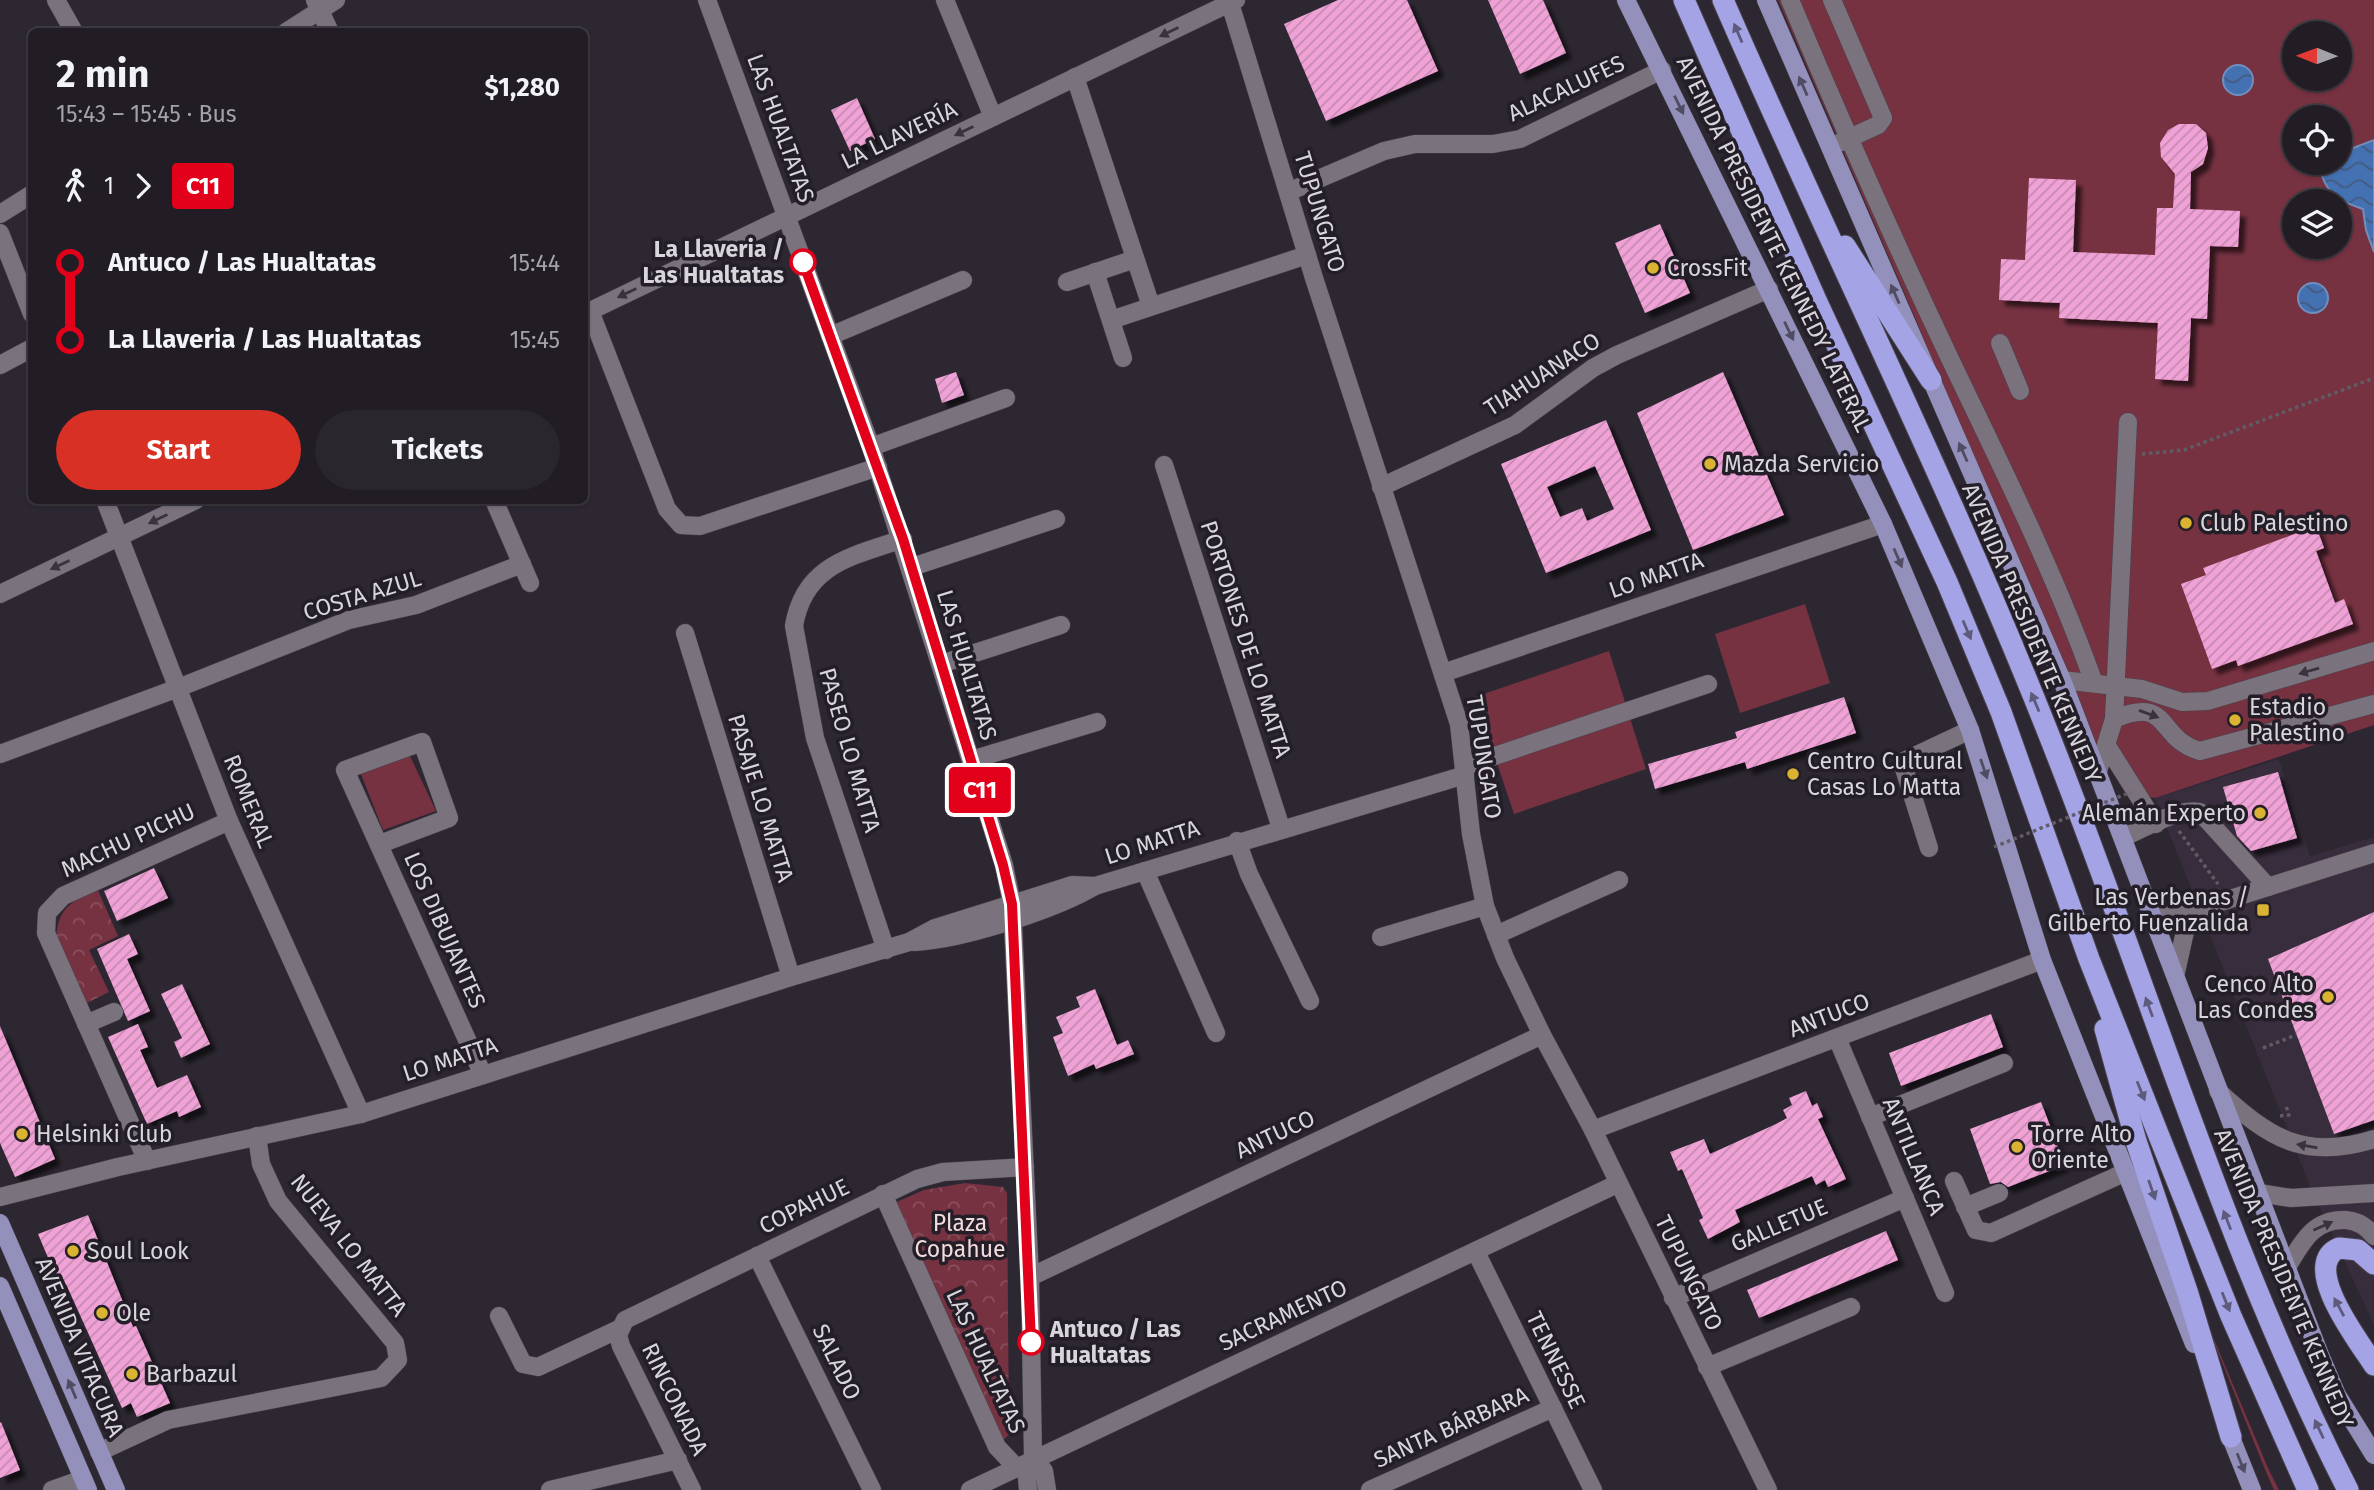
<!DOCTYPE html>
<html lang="en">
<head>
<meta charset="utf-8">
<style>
	body { margin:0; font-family:"Fira Sans",sans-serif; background:#2a262d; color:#f1f3f6; height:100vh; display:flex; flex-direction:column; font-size:26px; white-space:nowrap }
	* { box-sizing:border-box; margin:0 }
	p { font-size:23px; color:#a2a2a7 }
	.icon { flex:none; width:38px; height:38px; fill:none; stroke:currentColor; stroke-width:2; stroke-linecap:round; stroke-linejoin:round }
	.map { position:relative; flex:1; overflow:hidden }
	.drawer { position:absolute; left:28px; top:28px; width:560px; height:476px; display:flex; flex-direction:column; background:#221d25; border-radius:10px; box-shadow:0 2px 5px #0004,0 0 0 2px #3f3b42 }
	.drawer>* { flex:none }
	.badge { padding:0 14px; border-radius:5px; font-size:24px; line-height:46px }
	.needle { width:46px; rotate:271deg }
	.controls { position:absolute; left:2282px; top:21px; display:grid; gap:14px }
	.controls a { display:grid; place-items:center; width:70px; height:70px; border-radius:50%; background:#221d25; box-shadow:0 2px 5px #0004,0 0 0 2px #3f3b42; font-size:35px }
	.map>.badge { position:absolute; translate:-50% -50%; box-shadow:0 0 0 4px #fff }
	.legs { display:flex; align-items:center; gap:10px; height:77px; padding:0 28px; font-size:23px }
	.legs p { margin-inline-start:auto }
	.head { display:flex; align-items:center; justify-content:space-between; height:119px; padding:0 28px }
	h1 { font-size:38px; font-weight:700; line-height:52px }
	.cta { display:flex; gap:14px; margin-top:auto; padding:14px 28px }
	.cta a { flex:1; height:80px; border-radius:42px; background:#d93025; color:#fff; font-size:28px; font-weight:700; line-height:80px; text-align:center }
	.cta a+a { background:#2a262d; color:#f1f3f6 }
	ul { padding:0 28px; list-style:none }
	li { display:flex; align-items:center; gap:24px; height:77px; font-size:26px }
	li i { display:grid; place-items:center; width:10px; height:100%; margin:0 9px; background:currentColor }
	li i::after { content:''; width:18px; height:18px; margin:-9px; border:5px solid; border-radius:50%; background:#221d25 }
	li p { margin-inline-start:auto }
	li:first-child i { background:linear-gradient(#0000 50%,currentColor 0) }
	li:last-child i { background:linear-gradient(currentColor 50%,#0000 0) }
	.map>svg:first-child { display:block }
</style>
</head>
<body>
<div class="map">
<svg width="2374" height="1490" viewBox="0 0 2374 1490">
	<defs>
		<pattern id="park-crowns" width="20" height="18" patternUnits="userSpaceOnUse" patternTransform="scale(1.75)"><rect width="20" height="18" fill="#773242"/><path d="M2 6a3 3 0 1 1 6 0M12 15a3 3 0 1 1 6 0" fill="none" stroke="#8a4f5d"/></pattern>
		<pattern id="water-waves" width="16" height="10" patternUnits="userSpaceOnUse" patternTransform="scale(1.75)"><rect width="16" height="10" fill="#4471b1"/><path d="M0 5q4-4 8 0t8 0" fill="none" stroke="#435b7f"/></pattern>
		<pattern id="building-hatch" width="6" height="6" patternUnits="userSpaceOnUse" patternTransform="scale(1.75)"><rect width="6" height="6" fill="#f0a2d6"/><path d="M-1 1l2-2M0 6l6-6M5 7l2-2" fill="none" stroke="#c48ab1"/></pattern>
		<filter id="shadow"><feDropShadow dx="6" dy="6" stdDeviation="2" flood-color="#0009"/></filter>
	</defs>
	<rect width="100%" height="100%" fill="#2d2731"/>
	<path fill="#372d3c" d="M2279,759L2310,856L2374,837V1325L2312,1191L2155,798Z"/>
	<g fill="#773242" fill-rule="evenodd">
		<path d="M1778,0H2374V725L2155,798L2148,797L2127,761L2101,771L1916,320ZM2294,33H2340V79H2294ZM2294,117H2340V163H2294ZM2294,201H2340V247H2294Z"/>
		<path d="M1805,604L1830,683L1740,713L1715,634Z"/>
		<path d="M1609,651L1646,769L1514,814L1475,697Z"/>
		<path d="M410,756L436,811L383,830L361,774Z"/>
		<path d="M2187,1275L2268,1468L2279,1490H2274L2266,1472Z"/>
	</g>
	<g fill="url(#park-crowns)">
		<path d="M97,888L118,936L89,950L109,992L85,1004L56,942C57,908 70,903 97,888Z"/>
		<path d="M965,1183L1003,1187L1007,1193L1009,1435L1001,1441L892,1204L924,1190Z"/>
	</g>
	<g fill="url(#water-waves)" stroke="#708fbe" stroke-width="2">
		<circle cx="2238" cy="80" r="15"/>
		<path d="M2374,140V252L2366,230L2363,209C2343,202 2330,198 2322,176L2329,163H2340V153Z"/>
		<circle cx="2313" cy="298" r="15"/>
	</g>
	<g fill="url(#building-hatch)" fill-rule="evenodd" filter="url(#shadow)">
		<path d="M1338,0H1407L1438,71L1326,121L1284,24Z"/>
		<path d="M1488,0H1543L1566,53L1520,74Z"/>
		<path d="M857,98L875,139L850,151L831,110Z"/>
		<path d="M2179,124H2196L2206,133L2208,148L2203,164L2191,172L2190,209L2240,211L2238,247L2210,246L2207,319L2191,318L2188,381L2155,379L2158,323L2059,318L2060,303L1999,300L2001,259L2025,260L2029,178L2076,180L2073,252L2155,255L2157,208H2173L2175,174L2161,157L2160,143L2168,130Z"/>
		<path d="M1660,224L1690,293L1645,313L1615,243Z"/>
		<path d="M956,372L964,395L942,403L935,379Z"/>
		<path d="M1723,372L1784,515L1693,550L1637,413Z"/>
		<path d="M1606,420L1651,530L1546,573L1501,464ZM1595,466L1614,509L1587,521L1582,508L1560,517L1547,487Z"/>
		<path d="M2316,526L2324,548L2316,551L2335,603L2344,599L2353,624L2238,666L2236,660L2212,669L2181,584L2206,575L2203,568Z"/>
		<path d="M1844,697L1856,733L1747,769L1745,762L1655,789L1648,764L1737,738L1735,732Z"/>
		<path d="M2278,772L2297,838L2251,851L2237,836L2223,787Z"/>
		<path d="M154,868L168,898L117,921L104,891Z"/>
		<path d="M2374,912V1120L2334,1134L2268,959Z"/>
		<path d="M129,934L138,954L127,959L150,1011L128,1021L97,949Z"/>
		<path d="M182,984L210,1044L181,1058L174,1042L182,1038L161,994Z"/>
		<path d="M1095,989L1117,1045L1128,1040L1134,1054L1096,1069L1094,1064L1068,1076L1053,1037L1063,1033L1056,1017L1080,1007L1076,997Z"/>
		<path d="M1991,1014L2003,1047L1901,1086L1889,1053Z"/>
		<path d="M138,1024L148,1047L140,1050L157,1088L187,1075L201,1107L179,1117L177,1111L147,1124L108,1037Z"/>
		<path d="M0,1026L55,1159L15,1177L0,1143Z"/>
		<path d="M1806,1091L1812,1106L1817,1103L1823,1117L1818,1119L1846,1179L1828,1187L1825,1180L1816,1185L1812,1176L1735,1210L1740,1222L1708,1239L1699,1220L1703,1218L1682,1169L1678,1171L1670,1152L1704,1139L1710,1154L1776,1124L1787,1118L1783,1110L1792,1105L1789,1098Z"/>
		<path d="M2041,1102L2065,1165L2008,1187L2001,1182L1990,1184L1970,1129Z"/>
		<path d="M88,1215L133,1327L136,1326L170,1403L137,1417L131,1403L122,1408L66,1284L60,1286L38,1234Z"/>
		<path d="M1886,1231L1898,1260L1759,1318L1747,1290Z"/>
		<path d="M1,1422L20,1470L0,1478V1423Z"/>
	</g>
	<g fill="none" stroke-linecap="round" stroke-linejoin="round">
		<g stroke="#48434b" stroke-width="19">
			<g id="minor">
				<path d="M56,0L74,32"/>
				<path d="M315,0L330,32"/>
				<path d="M707,0L871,447L1004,865L1012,904L1030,1277L1033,1458L1027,1478L1028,1490"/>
				<path d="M945,0L993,117"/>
				<path d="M1229,0L1314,278L1459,724L1471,834L1485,906L1505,958L1542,1035L1593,1130L1768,1490"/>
				<path d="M1790,0C1841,122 1895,243 1952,363C2002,468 2055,573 2094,683"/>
				<path d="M1832,0L1883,118L1878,125L1841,142"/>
				<path d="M286,32L336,0"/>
				<path d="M1075,77L1151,306"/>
				<path d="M1288,192L1384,151L1415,144H1493L1520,139L1662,70"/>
				<path d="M0,214L32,194"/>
				<path d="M0,233L32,314"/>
				<path d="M1095,272L1123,358"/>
				<path d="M1067,282L1135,259"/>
				<path d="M590,311L667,509L681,525L700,526L878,467"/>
				<path d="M584,314L1236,0"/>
				<path d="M1111,320L1307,255"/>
				<path d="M830,336L963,280"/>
				<path d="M2000,343L2020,391"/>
				<path d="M0,365L32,348"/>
				<path d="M871,447L1006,398"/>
				<path d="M1164,465L1281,828"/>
				<path d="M1381,487L1515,425L1593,368L1617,355L1769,289"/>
				<path d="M105,500L229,821L361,1114"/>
				<path d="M494,500L530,583"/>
				<path d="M912,567L1056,519"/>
				<path d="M0,594L196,500"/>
				<path d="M685,633L791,977"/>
				<path d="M941,664L1061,625"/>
				<path d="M1443,673L1883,524"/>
				<path d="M2062,680L2142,689L2182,702L2208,701L2374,651"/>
				<path d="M2114,719L2128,422"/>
				<path d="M2107,746L2156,824"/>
				<path d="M0,754L178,688L349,620L416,605L522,564"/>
				<path d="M971,760L1097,722"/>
				<path d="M1465,766L1708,684"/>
				<path d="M2098,771L2114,719C2172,695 2155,738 2200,751L2374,704"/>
				<path d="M2124,837C2145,828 2177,808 2200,812L2268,887"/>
				<path d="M1237,841L1249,874L1310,1001"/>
				<path d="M380,844L449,818L422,742L345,770L483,1075"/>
				<path d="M1929,848L1902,762L1970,730"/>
				<path d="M1145,871L1216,1033"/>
				<path d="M2148,900C2166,910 2179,912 2199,909L2374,853"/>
				<path d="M1496,935L1619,880"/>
				<path d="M1381,937L1485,906"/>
				<path d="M914,942C961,940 1054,910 1095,886L1465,775"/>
				<path d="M886,950L815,738L794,626C804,564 853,556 903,539"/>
				<path d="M2176,972L2186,927L2199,909"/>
				<path d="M86,1024L114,1012"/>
				<path d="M1837,1038L1945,1293"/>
				<path d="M2218,1091C2269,1138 2304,1161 2374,1139"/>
				<path d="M1870,1117L2004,1063"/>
				<path d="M1593,1130L2042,960"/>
				<path d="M147,1161L46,933L47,913L63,896L229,821"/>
				<path d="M1954,1181L1976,1230L1991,1233L2126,1172"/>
				<path d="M2259,1193L2291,1198L2374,1193"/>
				<path d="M883,1194L997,1447L1017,1468"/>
				<path d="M0,1197L118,1167L361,1114L791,977L909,942L935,928L1031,898L1072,885L1095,886"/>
				<path d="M1965,1207L1999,1193"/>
				<path d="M1476,1252L1593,1490"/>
				<path d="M757,1256L872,1490"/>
				<path d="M2286,1269C2301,1244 2313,1218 2346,1220C2359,1221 2367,1227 2374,1236"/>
				<path d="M1030,1277L1542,1035"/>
				<path d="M1673,1298L1905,1198"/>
				<path d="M499,1316L523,1364L538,1367L619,1329"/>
				<path d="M1707,1367L1851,1307"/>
				<path d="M99,1452L168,1420L381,1378L398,1360L395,1343L278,1201L261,1164L257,1136"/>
				<path d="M1033,1458L1044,1471L1047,1490"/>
				<path d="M52,1490L83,1479"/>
				<path d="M550,1490L678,1460"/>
				<path d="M692,1490L621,1346L618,1335L625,1320L917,1179L943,1172L1025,1167"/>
				<path d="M970,1490L1617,1184"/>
				<path d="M1370,1490L1553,1408"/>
			</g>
		</g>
		<g stroke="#48434b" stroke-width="19">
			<g id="major">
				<path d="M1626,0L1883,524L1970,730L2042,960L2194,1344"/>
				<path d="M1766,0L2062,680L2320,1355L2337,1395L2374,1455"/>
				<path d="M0,1223L116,1490"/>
				<path d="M0,1286L88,1490"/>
				<path d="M2226,1425L2252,1490"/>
			</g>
		</g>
		<g stroke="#48434b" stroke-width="23">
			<g id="highway">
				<path d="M1684,0L1816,300L1947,582L2001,712L2089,959L2157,1131L2231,1316L2308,1490"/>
				<path d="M1723,0C1833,253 1958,501 2058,758C2154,1003 2228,1255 2348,1490"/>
				<path d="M1845,246L1931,380"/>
				<path d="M2105,1029L2136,1141L2188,1294L2231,1437"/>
				<path d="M2374,1264L2358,1250L2339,1248C2299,1265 2360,1343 2374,1365"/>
			</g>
		</g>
		<g stroke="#615c64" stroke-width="3.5" stroke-dasharray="3.5 3.5" stroke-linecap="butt">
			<path d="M2142,454L2184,450L2374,378"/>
			<path d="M2179,831L2218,884"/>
			<path d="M2263,1048L2296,1035"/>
			<path d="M2280,1116L2289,1115L2286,1106"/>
		</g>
		<use href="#minor" stroke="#7a737e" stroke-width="18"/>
		<use href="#major" stroke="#9390bc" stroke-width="18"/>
		<use href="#highway" stroke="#a4a3e5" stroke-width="21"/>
		<path stroke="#615c64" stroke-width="3.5" stroke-dasharray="3.5 3.5" stroke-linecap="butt" d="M1994,847L2131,792"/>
	</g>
	<defs><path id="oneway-solid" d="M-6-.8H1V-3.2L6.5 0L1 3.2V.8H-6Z" transform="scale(1.75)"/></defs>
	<g fill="#39333d">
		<use href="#oneway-solid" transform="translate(1169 32) rotate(154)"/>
		<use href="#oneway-solid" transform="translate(964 131) rotate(154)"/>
		<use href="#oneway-solid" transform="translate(627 293) rotate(154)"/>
		<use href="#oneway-solid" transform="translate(158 519) rotate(154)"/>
		<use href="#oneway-solid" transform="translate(60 565) rotate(155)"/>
		<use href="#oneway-solid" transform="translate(2309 671) rotate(164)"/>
		<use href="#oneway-solid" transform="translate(2149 714) rotate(20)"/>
		<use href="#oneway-solid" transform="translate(2307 1146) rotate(-170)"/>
		<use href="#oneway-solid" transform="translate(2323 1226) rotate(-24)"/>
	</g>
	<g fill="#5d5a7c">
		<use href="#oneway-solid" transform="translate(1738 33) rotate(-113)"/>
		<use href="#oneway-solid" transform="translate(1967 630) rotate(67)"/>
		<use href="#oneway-solid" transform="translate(2035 702) rotate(-113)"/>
		<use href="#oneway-solid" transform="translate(2149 1007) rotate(-110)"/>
		<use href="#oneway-solid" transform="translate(2141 1091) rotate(68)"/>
		<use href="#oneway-solid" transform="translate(2152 1190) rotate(71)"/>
		<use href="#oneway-solid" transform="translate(2227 1220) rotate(-111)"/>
		<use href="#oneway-solid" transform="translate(2226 1302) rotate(68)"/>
		<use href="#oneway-solid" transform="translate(2339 1307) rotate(-118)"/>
		<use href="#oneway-solid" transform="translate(2319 1429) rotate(-115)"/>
	</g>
	<g fill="#504c63">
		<use href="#oneway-solid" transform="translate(1803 86) rotate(-114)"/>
		<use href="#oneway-solid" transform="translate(1679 105) rotate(64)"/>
		<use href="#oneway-solid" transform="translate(1895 294) rotate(-114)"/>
		<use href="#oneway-solid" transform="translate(1789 331) rotate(64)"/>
		<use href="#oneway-solid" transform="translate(1963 452) rotate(-114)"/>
		<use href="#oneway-solid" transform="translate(1898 558) rotate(67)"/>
		<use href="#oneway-solid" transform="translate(1984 769) rotate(71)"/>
		<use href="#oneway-solid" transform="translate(72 1389) rotate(-113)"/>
		<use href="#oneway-solid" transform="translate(2241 1463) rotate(68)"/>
	</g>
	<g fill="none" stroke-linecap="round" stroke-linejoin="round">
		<g stroke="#fff" stroke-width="16">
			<path id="line-1" d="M803,262L903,539L1003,865L1012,904L1031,1342"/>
		</g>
		<use href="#line-1" stroke="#e2001a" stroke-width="10"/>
	</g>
	<g fill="#fff" stroke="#e2001a" stroke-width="3.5">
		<circle cx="803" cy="262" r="12"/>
		<circle cx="1031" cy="1342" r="12"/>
	</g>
	<g fill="#dab333" stroke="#231e27" stroke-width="2.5">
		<circle cx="1653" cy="268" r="7"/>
		<circle cx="1710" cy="464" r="7"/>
		<circle cx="2186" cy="523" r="7"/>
		<circle cx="2235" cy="720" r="7"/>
		<circle cx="1793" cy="774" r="7"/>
		<circle cx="2260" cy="813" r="7"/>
		<rect x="2256" y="903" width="14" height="14" rx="3.5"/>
		<circle cx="2328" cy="997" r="7"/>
		<circle cx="22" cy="1134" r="7"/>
		<circle cx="2017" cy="1147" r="7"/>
		<circle cx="73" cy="1251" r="7"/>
		<circle cx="102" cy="1313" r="7"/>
		<circle cx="132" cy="1374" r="7"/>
	</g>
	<g text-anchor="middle" stroke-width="7" stroke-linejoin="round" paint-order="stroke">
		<g font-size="23" fill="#d8d5db" stroke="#231e27">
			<text transform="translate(1566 88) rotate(-25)" y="8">ALACALUFES</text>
			<text transform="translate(781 128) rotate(70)" y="8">LAS HUALTATAS</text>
			<text transform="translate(899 135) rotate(-26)" y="8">LA LLAVERÍA</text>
			<text transform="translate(1320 212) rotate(73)" y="8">TUPUNGATO</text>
			<text transform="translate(1774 244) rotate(64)" y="8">AVENIDA PRESIDENTE KENNEDY LATERAL</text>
			<text transform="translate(1542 374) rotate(-33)" y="8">TIAHUANACO</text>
			<text transform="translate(1656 575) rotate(-19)" y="8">LO MATTA</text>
			<text transform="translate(362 595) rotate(-17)" y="8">COSTA AZUL</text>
			<text transform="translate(2032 633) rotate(67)" y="8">AVENIDA PRESIDENTE KENNEDY</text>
			<text transform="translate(1246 639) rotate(72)" y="8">PORTONES DE LO MATTA</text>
			<text transform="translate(967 665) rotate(73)" y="8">LAS HUALTATAS</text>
			<text transform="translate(850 750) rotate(74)" y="8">PASEO LO MATTA</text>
			<text transform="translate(1484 757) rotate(81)" y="8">TUPUNGATO</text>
			<text transform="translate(761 798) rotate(73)" y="8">PASAJE LO MATTA</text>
			<text transform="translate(249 801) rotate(68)" y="8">ROMERAL</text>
			<text transform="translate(128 840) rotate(-25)" y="8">MACHU PICHU</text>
			<text transform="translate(1152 842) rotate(-18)" y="8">LO MATTA</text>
			<text transform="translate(445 930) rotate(66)" y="8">LOS DIBUJANTES</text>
			<text transform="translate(1829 1015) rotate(-21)" y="8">ANTUCO</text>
			<text transform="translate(450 1059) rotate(-18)" y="8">LO MATTA</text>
			<text transform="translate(1275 1134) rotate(-25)" y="8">ANTUCO</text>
			<text transform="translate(1914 1156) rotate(67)" y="8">ANTILLANCA</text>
			<text transform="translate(804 1206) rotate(-26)" y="8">COPAHUE</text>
			<text transform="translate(1779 1225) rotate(-23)" y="8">GALLETUE</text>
			<text transform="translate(349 1245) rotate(52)" y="8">NUEVA LO MATTA</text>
			<text transform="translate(1689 1273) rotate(64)" y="8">TUPUNGATO</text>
			<text transform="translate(2284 1278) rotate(67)" y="8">AVENIDA PRESIDENTE KENNEDY</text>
			<text transform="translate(1283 1315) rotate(-25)" y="8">SACRAMENTO</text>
			<text transform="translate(80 1347) rotate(67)" y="8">AVENIDA VITACURA</text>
			<text transform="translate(1556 1360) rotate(64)" y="8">TENNESSE</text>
			<text transform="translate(986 1361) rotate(65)" y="8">LAS HUALTATAS</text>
			<text transform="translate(837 1362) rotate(64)" y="8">SALADO</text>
			<text transform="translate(675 1399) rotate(64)" y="8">RINCONADA</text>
			<text transform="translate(1451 1427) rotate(-24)" y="8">SANTA BÁRBARA</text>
		</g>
		<g font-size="23" font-weight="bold" fill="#d8d5db" stroke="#231e27" text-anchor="end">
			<text x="784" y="257">La Llaveria /<tspan x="784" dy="26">Las Hualtatas</tspan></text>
			<text x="1050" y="1337" text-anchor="start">Antuco / Las<tspan x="1050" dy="26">Hualtatas</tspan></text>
		</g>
		<g font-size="23" fill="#d8d5db" stroke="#231e27" text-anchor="start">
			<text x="1667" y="276">CrossFit</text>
			<text x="1724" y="472">Mazda Servicio</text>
			<text x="2200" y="531">Club Palestino</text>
			<text x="2249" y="715">Estadio<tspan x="2249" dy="26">Palestino</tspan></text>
			<text x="1807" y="769">Centro Cultural<tspan x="1807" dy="26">Casas Lo Matta</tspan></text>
			<text x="2246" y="821" text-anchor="end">Alemán Experto</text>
			<text x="2249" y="905" text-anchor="end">Las Verbenas /<tspan x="2249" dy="26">Gilberto Fuenzalida</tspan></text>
			<text x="2314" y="992" text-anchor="end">Cenco Alto<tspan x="2314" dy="26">Las Condes</tspan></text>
			<text x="36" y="1142">Helsinki Club</text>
			<text x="2031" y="1142">Torre Alto<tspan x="2031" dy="26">Oriente</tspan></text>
			<text x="87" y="1259">Soul Look</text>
			<text x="116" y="1321">Ole</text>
			<text x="146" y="1382">Barbazul</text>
		</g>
		<g font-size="23" fill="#f3dadd" stroke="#231e27">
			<text x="960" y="1231">Plaza<tspan x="960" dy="26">Copahue</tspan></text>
		</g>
	</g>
</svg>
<div class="controls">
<a><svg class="needle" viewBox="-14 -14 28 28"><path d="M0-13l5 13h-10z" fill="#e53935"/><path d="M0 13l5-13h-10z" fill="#a2a2a7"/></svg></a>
<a><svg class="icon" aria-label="locate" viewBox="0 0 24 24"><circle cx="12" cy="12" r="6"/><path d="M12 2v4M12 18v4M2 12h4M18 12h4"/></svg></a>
<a><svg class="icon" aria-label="layers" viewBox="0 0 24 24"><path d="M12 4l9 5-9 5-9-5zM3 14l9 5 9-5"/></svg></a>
</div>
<b class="badge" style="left:980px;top:790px;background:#e2001a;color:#fff">C11</b>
<section class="drawer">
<div class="head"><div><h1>2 min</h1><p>15:43 – 15:45 · Bus</p></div><b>$1,280</b></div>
<div class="legs"><svg class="icon" aria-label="walk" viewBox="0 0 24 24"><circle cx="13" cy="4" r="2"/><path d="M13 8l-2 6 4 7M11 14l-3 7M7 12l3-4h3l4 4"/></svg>1<svg class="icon" aria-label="forward" viewBox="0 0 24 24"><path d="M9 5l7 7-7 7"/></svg><b class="badge" style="background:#e2001a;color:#fff">C11</b></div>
<ul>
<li><i style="color:#e2001a"></i><b>Antuco / Las Hualtatas</b><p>15:44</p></li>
<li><i style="color:#e2001a"></i><b>La Llaveria / Las Hualtatas</b><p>15:45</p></li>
</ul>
<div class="cta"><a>Start</a><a>Tickets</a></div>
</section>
</div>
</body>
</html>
